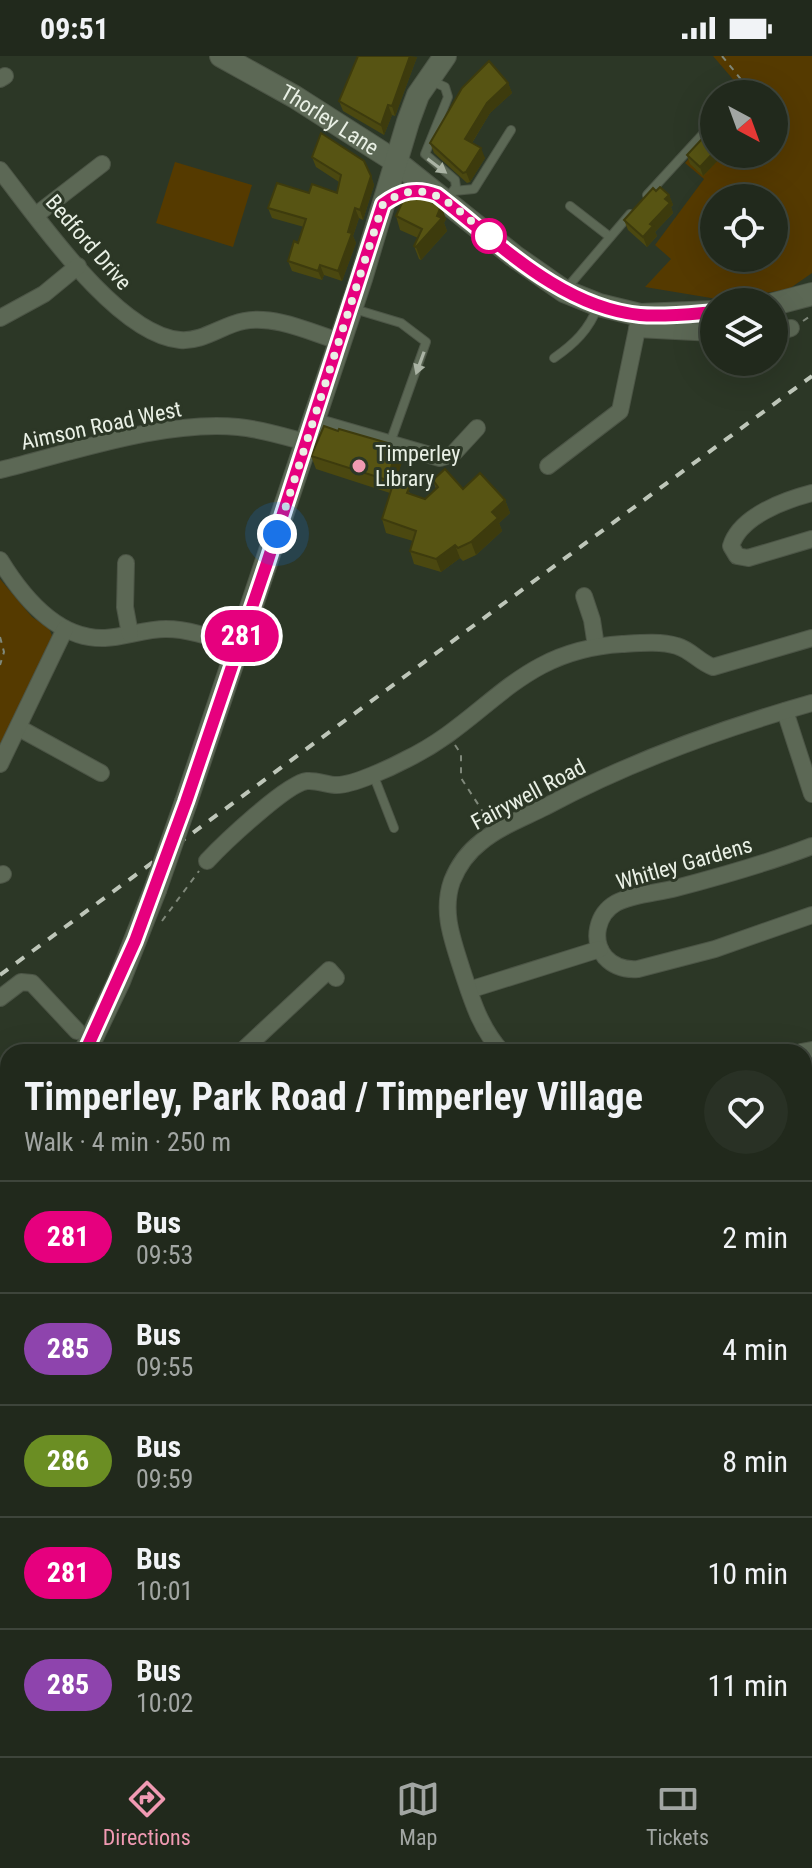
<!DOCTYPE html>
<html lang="en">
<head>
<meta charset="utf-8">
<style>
	body { margin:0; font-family:"Roboto Condensed",sans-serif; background:#293125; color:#f1f3f6; height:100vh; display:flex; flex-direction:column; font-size:30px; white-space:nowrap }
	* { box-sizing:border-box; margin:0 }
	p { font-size:26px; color:#a2a6a3 }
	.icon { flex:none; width:44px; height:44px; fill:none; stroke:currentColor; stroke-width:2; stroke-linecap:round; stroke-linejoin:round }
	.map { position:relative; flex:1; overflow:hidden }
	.sheet { position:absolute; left:0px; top:988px; width:812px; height:712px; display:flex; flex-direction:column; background:#21291c; border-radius:24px 24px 0 0; box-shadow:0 8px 32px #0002,0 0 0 2px #3e453b }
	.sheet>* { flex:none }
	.badge { padding:0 16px; border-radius:26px; font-size:28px; line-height:52px }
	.needle { width:52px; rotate:139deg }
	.controls { position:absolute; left:700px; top:24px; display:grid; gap:16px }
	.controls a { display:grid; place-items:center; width:88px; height:88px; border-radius:50%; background:#21291c; box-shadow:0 8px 32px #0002,0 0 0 2px #3e453b; font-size:40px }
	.you { position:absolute; width:40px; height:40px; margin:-20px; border:6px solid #fff; border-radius:50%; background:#1a73e8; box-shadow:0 0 0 12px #1a73e833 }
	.map>.badge { position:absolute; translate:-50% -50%; box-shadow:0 0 0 4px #fff }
	.round { display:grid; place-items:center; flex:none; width:84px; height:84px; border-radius:42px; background:#293125 }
	.overview { display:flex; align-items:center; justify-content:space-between; height:136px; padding:0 24px }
	h1 { font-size:38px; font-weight:700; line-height:60px }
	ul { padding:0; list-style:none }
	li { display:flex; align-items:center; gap:24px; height:112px; padding:0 24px; border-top:2px solid #3e453b }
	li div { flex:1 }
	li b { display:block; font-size:30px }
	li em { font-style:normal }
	li .badge { min-width:88px; font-weight:700; text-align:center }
	.status { display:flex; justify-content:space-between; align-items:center; height:56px; padding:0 40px; background:#21291c; direction:ltr }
	.status svg { height:22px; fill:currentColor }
	.menu { display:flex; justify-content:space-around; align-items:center; height:112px; border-top:2px solid #3e453b; background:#21291c; font-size:22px; color:#a2a6a3 }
	.menu a { display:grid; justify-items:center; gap:4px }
	.menu .on { color:#f19ab3 }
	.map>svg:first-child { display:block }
</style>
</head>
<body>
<div class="status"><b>09:51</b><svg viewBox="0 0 49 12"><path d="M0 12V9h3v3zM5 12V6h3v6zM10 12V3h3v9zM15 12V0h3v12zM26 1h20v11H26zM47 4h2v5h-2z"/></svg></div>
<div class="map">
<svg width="812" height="1700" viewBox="0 0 812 1700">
	<rect width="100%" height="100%" fill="#2c3726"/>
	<g fill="#553a00" fill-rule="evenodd">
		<path d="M713,0H812V217L789,233L723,244L645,231L671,203L655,189L704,123L685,107L714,75V98H774V38H758L750,29L743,35ZM714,142H774V202H714Z"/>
		<path d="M175,106L252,129L233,191L156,167Z"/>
		<path d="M0,523L32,561L49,572L52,580L0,691Z"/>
		<path d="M812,1058V1403L804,1400V1060Z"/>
	</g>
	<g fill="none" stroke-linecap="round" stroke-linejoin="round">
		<g stroke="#00201c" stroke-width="4">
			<path d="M0,1161L8,1166"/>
			<path d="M804,1371L812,1369"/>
		</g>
		<g stroke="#4c5546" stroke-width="10">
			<g id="lane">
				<path d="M432,25L445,31L448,41L425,98L455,124L456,131L447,143"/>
				<path d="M745,38L750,34"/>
				<path d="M454,135L474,133L511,74"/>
				<path d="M647,139L714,66"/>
				<path d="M570,150L610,181"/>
				<path d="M566,233L630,158"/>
				<path d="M351,252L401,267L426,286L390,387"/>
				<path d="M554,302C574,288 589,274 598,250"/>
				<path d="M373,718L394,772"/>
			</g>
		</g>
		<g stroke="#4c5546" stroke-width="18">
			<g id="street">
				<path d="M0,23L5,20"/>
				<path d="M0,114C37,161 117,279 180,284C203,286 222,269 244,265C275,259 310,276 339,285"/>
				<path d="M36,159L102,108"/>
				<path d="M0,262L44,238L78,210"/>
				<path d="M637,273L714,277"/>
				<path d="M774,277L791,272"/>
				<path d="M312,365L440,402L453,398L477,372"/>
				<path d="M548,410L620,355L640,259"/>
				<path d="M0,414C73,396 164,364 238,371C261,373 283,380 305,386"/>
				<path d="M812,437C785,444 740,460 731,490L737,500L748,502L812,483"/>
				<path d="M0,504C22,540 57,584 105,582C125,581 145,573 166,573C191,573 215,583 238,591"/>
				<path d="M126,507L125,551L130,578"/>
				<path d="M584,540L592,564L596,590"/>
				<path d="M785,655L812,738"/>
				<path d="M19,672L101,717"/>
				<path d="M0,708L65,573"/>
				<path d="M812,790C768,807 722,820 676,832C658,837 633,838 616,847C597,858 591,884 605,901C614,911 625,914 638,913L715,893L812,859"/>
				<path d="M207,805C223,788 287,727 307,725C317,724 327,729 337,729C353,729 390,712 405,704C489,664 516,594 622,588C639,587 661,585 677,590C691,594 699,606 713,611L812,582"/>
				<path d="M0,819L3,818"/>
				<path d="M469,934L600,893"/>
				<path d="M0,942L21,926L32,927L77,975"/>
				<path d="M241,996L329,914L336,922"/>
				<path d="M502,996C480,972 472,944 462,914C453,885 441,856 452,825C458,810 468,796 481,786C499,771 523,762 545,751C629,706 720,673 812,647"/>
				<path d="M801,996L812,994"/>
				<path d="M0,1068L8,1077"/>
				<path d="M0,1479L8,1482"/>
				<path d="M0,1564L8,1538"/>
				<path d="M538,1692L558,1700"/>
				<path d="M153,1700L156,1692"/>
			</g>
		</g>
		<g stroke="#4c5546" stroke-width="24">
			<g id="secondary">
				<path id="s1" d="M221,0L295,41L395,105L514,200L564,235L599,249L640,259L714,256"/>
				<path d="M774,248L812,238"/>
				<path d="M186,746L361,223L408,66L418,39L445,0"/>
				<path d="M85,996L119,925L155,834"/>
				<path d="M0,1123L8,1112"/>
				<path d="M0,1275L8,1278"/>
				<path d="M804,1581L812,1583"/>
			</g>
		</g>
		<g stroke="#7f887a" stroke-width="2" stroke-dasharray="6 6" stroke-linecap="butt">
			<path d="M722,0L744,27"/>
			<path d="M803,265L812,259"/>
			<path d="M0,581L4,596L0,609"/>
			<path d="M455,689L461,698V722L487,762"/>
			<path d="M162,865L199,815"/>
			<path d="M804,1065L812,1063"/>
		</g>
		<use href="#lane" stroke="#5c6855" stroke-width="8"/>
		<use href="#street" stroke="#5c6855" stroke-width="16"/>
		<use href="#secondary" stroke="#5c6855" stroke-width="22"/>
		<path stroke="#bec6b9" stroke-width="4" stroke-dasharray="10 10" stroke-linecap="butt" d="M0,919L812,320"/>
		<g stroke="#4c5546" stroke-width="24" stroke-linecap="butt">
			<path id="secondary-bridge" d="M155,834L186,746"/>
		</g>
		<use href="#secondary-bridge" stroke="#5c6855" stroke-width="22"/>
	</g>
	<g fill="#4b4810">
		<path d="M358,0L417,1L395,60L392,59L384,79L343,55L339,45Z"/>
		<path d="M508,27L512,37L490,57L472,87L485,102L470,126L467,127L434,97L430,87Z"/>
		<path d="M724,98L703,120L690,108L687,99Z"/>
		<path d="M312,101L371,120L374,129L363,164L359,162L353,180L356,187L342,225L324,219L322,224L292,215L288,205L298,187L304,171L272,162L268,152L309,137H337L339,126L316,111Z"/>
		<path d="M656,135L669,139L673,149L671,151L673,157L655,176L657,180L647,191L628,174L624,164Z"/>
		<path d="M441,150L446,163L444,167L447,175L421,204L419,203L414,190L418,182L400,174L396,160Z"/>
		<path d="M338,375L392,392L402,406L395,425L413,439L425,443L436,433L433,424L505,444L510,457L499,467L502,475L476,499L463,505L460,502L441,516L414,508L410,495L413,485L386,477L382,463L390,437L316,413L311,400Z"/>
		<path d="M8,1175V1242L0,1234V1183Z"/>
		<path d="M804,1627L812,1630V1653L804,1650Z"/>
		<path d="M0,1628L5,1664L8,1666V1684L0,1681Z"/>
		<path d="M185,1692H214L212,1699Z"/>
		<path d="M599,1692H657L672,1700H610L602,1696Z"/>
	</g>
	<g fill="#3d3b0d">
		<path d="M410,0L417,1L395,60L392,50Z"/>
		<path d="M508,27L512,37L490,57L468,93L465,83L487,47Z"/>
		<path d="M388,49L392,59L384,79L381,69Z"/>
		<path d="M481,92L485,102L470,126L466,116Z"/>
		<path d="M714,96V98H724L703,120L700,111Z"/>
		<path d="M371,120L374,129L363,164L360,154Z"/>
		<path d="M669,139L673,149L671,151L673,157L655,176L657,180L647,191L643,181L665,143Z"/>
		<path d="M441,150L446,163L444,167L447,175L421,204L416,191L437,160Z"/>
		<path d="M355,152L359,162L353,180L356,187L342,225L338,215Z"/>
		<path d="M320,209L324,219L322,224L318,215Z"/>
		<path d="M391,388L395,399L397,393L402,406L392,437L387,424Z"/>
		<path d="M505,444L510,457L499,467L502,475L476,499L471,486L492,456Z"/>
		<path d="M455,489L460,502L441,516L436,503Z"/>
		<path d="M8,1640V1654L3,1669L0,1663Z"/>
		<path d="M126,1692H131L128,1700H123Z"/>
		<path d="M203,1692H204L206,1697L205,1700H200Z"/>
	</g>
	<g fill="#575413" stroke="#3d3b0d" stroke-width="2">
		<path d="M358,0H410L392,50L388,49L381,69L339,45Z"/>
		<path d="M489,5L508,27L487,47L465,83L481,92L466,116L463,117L430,87L462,32Z"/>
		<path d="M714,70V96L700,111L687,99Z"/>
		<path d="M321,77L364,105L371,120L360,154L355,152L348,176L352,177L338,215L320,209L318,215L288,205L294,185L298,187L306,163L268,152L277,127L309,137L312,128L337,137L341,119L312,101Z"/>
		<path d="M660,131L669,139L665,143L670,147L650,168L653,170L643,181L624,164L653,132L656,135Z"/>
		<path d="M408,134L441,150L437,160L442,162L416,191L414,190L422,173L396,160Z"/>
		<path d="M324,370L338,375L339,373L391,388L390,391L397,393L387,424L311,400Z"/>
		<path d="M445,413L463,433L480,417L505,444L492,456L498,462L471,486L458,492L455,489L436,503L410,495L416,475L382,463L394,425L410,430L407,437L425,443L438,431L433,424Z"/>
		<path d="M7,1174L8,1201L4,1205L8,1209V1235L0,1228V1183Z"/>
		<path d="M8,1604V1640L0,1663L8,1666V1679L0,1676V1628Z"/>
		<path d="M804,1627L812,1630V1647L804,1644Z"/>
		<path d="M106,1692H126L123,1700H103Z"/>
		<path d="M185,1692H203L200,1700H182Z"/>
		<path d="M605,1692H657L672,1700H624Z"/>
	</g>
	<defs><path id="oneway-solid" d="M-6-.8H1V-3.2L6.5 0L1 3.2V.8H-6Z" transform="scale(2)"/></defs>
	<g fill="#aab3a4">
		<use href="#oneway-solid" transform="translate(437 110) rotate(37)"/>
		<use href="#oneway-solid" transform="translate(420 307) rotate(110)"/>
	</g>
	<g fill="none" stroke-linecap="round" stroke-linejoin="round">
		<g stroke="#fff" stroke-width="18">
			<path id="line" d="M85,996L135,885L186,746L267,507L383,148C401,135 416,131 437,139C498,186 560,251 640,259C664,261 690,258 714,256"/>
		</g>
		<use href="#line" stroke="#e6007e" stroke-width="12"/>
		<path stroke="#e9f0e5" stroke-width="8" stroke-dasharray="0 14.4" d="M277,478L383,148C428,115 456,154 491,182L489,180"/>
	</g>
	<circle fill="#fff" stroke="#e6007e" stroke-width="4" cx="489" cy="180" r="16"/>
	<circle fill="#f19ab3" stroke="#2c3726" stroke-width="3" cx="359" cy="410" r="8"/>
	<g text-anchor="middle" stroke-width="6" stroke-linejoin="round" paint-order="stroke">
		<g font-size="22" fill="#e9f0e5" stroke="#2c3726">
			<text dy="8" stroke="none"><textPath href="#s1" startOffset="126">Thorley Lane</textPath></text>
			<text transform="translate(89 186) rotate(49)" y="8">Bedford Drive</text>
			<text transform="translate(101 369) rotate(-12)" y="8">Aimson Road West</text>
			<text transform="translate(528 738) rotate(-28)" y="8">Fairywell Road</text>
			<text transform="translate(684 807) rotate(-16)" y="8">Whitley Gardens</text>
		</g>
		<g font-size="22" fill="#e9f0e5" stroke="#2c3726" text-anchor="start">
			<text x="375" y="405">Timperley<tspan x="375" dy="25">Library</tspan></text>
		</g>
	</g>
</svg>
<div class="controls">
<a><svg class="needle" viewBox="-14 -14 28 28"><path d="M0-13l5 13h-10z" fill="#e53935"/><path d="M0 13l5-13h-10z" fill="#a2a6a3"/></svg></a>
<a><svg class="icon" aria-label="locate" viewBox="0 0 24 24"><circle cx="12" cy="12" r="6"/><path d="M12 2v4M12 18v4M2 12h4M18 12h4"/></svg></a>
<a><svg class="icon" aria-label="layers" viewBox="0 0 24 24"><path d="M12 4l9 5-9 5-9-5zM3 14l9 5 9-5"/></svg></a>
</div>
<div class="you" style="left:277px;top:478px"></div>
<b class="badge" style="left:242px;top:580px;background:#e6007e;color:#fff">281</b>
<section class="sheet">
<div class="overview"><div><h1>Timperley, Park Road / Timperley Village</h1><p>Walk · 4 min · 250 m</p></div><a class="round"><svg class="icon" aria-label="heart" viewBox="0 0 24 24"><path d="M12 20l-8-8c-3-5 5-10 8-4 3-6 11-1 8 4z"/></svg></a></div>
<ul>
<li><span class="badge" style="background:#e6007e;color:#fff">281</span><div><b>Bus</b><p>09:53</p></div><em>2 min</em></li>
<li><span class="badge" style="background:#8e44ad;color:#fff">285</span><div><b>Bus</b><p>09:55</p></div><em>4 min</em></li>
<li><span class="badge" style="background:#6b8e23;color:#fff">286</span><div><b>Bus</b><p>09:59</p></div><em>8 min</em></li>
<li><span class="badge" style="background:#e6007e;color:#fff">281</span><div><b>Bus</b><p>10:01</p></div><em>10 min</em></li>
<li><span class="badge" style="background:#8e44ad;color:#fff">285</span><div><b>Bus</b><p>10:02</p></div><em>11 min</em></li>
</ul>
</section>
</div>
<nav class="menu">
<a class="on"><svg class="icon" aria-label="directions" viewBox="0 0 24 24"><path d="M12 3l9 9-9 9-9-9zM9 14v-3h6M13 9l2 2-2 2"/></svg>Directions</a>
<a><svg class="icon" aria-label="map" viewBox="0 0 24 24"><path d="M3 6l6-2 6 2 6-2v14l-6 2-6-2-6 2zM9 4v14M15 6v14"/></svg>Map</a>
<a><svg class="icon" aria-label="tickets" viewBox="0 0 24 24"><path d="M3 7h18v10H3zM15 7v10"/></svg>Tickets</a>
</nav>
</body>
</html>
